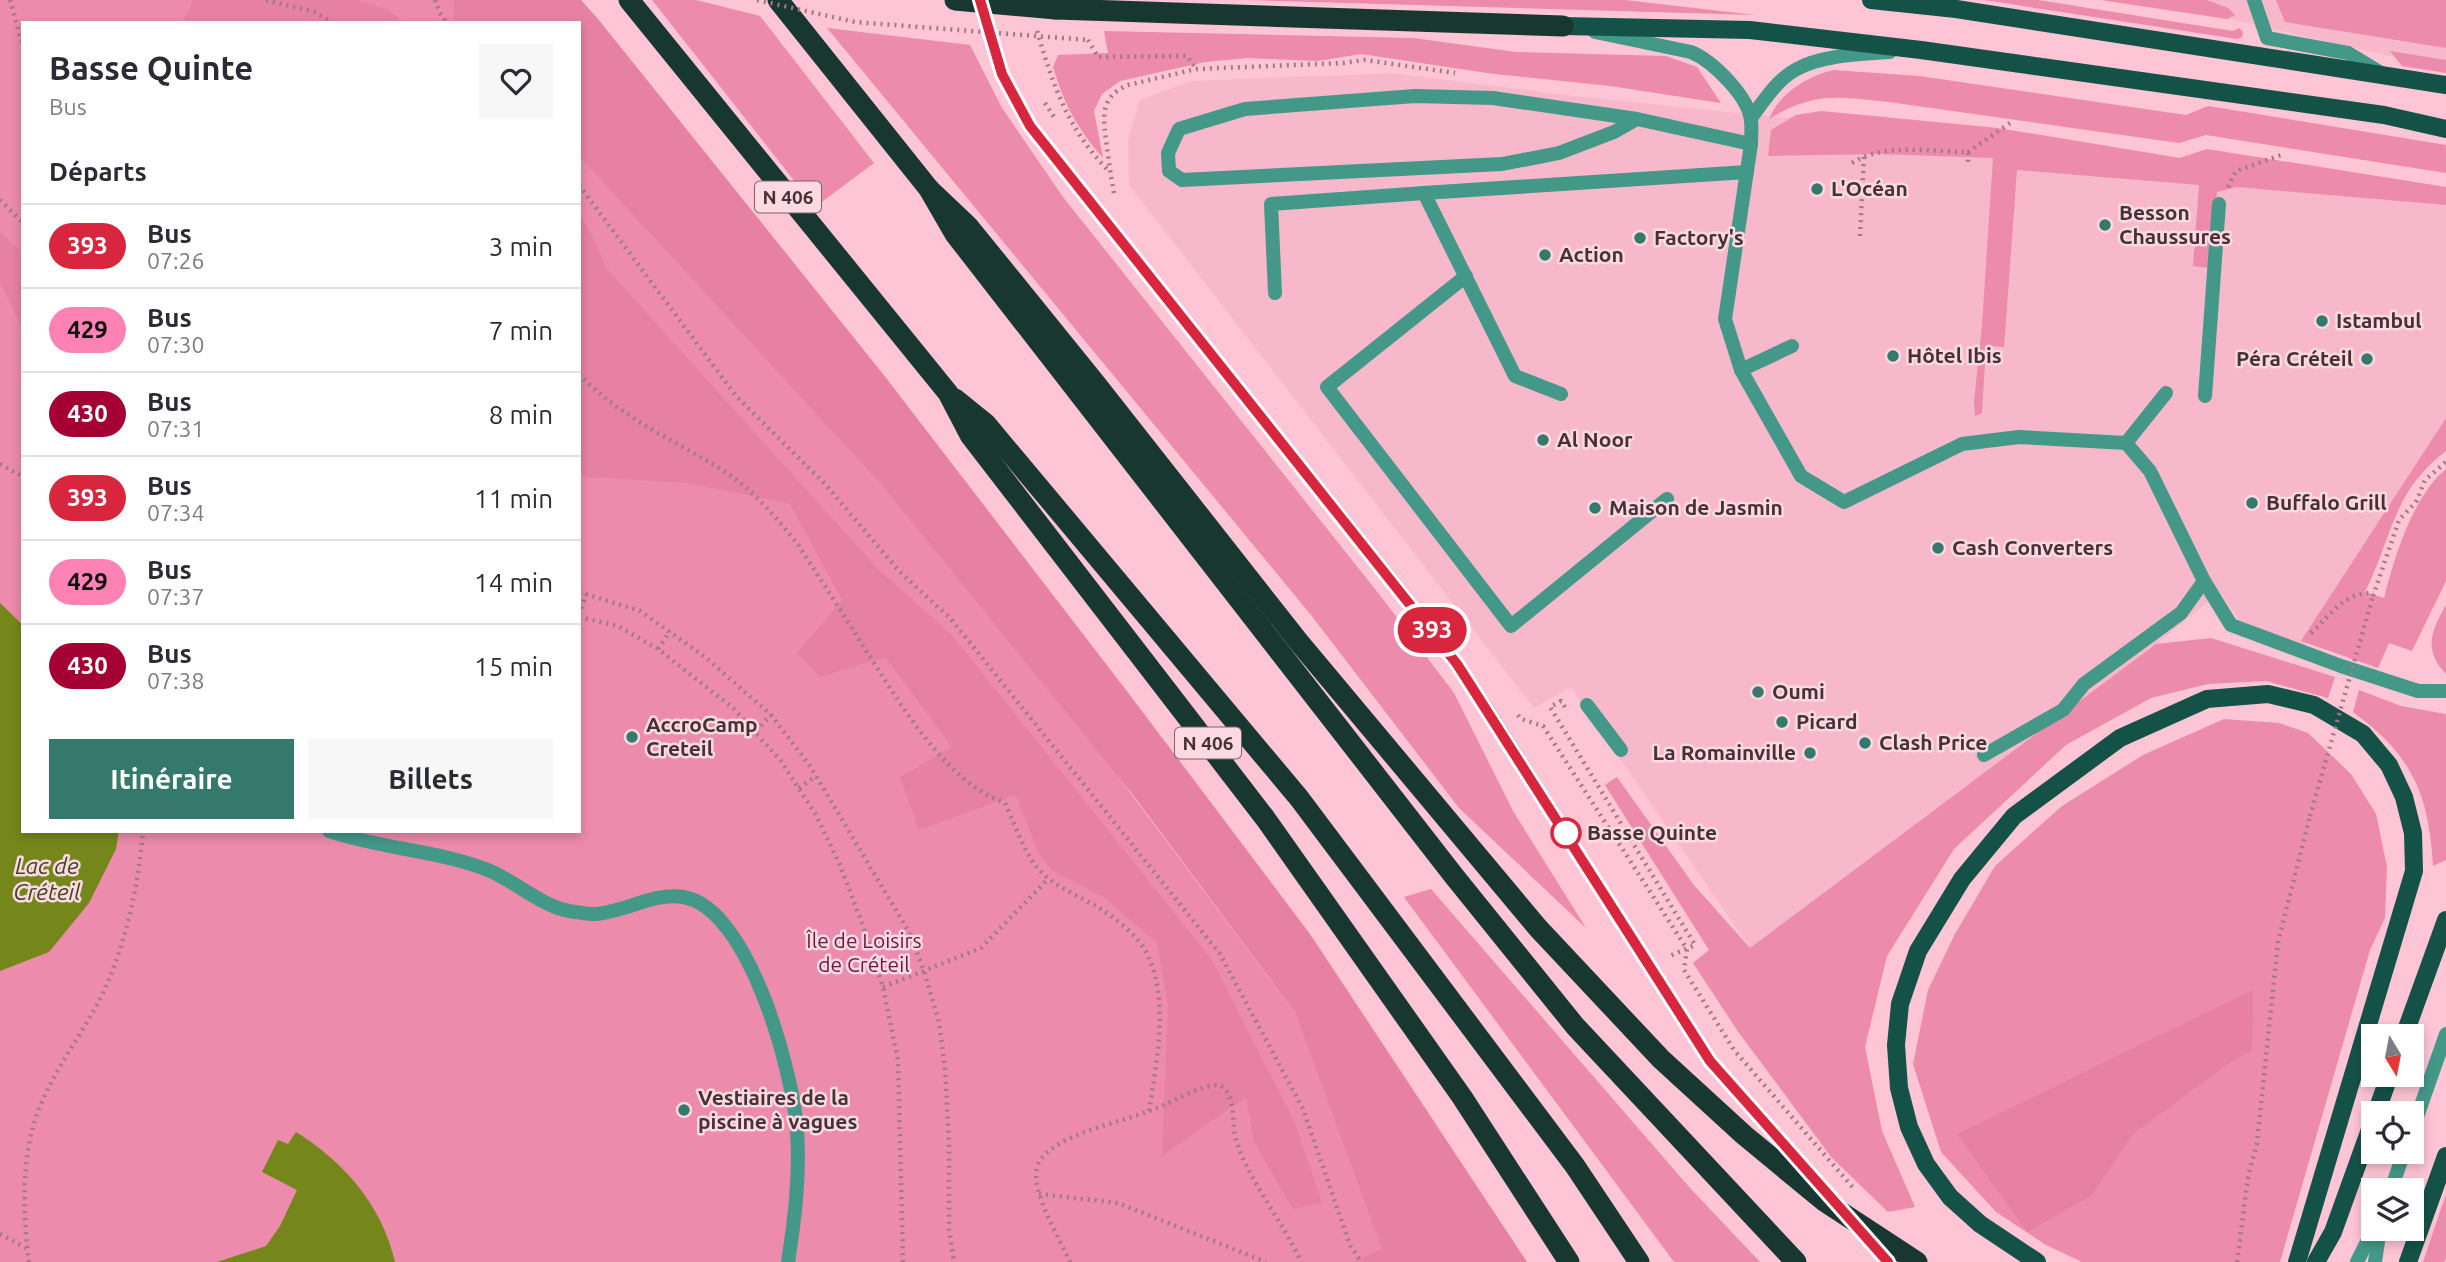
<!DOCTYPE html>
<html lang="fr">
<head>
<meta charset="utf-8">
<style>
	body { margin:0; font-family:Ubuntu,sans-serif; background:#f7f7f7; color:#2b2b33; height:100vh; display:flex; flex-direction:column; font-size:26px; white-space:nowrap }
	* { box-sizing:border-box; margin:0 }
	p { font-size:23px; color:#7c7c81 }
	.icon { flex:none; width:38px; height:38px; fill:none; stroke:currentColor; stroke-width:2; stroke-linecap:round; stroke-linejoin:round }
	.map { position:relative; flex:1; overflow:hidden }
	.panel { position:absolute; left:21px; top:21px; width:560px; height:812px; display:flex; flex-direction:column; background:#fff; border-radius:0px; box-shadow:0 4px 10px #0003 }
	.panel>* { flex:none }
	.badge { padding:0 14px; border-radius:23px; font-size:24px; line-height:46px }
	.needle { width:46px; rotate:170deg }
	.buttons { position:absolute; left:2361px; top:1024px; display:grid; gap:14px }
	.buttons a { display:grid; place-items:center; width:63px; height:63px; border-radius:0px; background:#fff; box-shadow:0 4px 10px #0003; font-size:35px }
	.map>.badge { position:absolute; translate:-50% -50%; box-shadow:0 0 0 4px #fff }
	h2 { padding:0 28px; font-size:26px; line-height:63px }
	.round { display:grid; place-items:center; flex:none; width:74px; height:74px; border-radius:0px; background:#f7f7f7 }
	.headline { display:flex; align-items:center; justify-content:space-between; height:119px; padding:0 28px }
	h1 { font-size:33px; font-weight:700; line-height:52px }
	.cta { display:flex; gap:14px; margin-top:auto; padding:14px 28px }
	.cta a { flex:1; height:80px; border-radius:0px; background:#35796c; color:#fff; font-size:28px; font-weight:700; line-height:80px; text-align:center }
	.cta a+a { background:#f7f7f7; color:#2b2b33 }
	ul { padding:0; list-style:none }
	li { display:flex; align-items:center; gap:21px; height:84px; padding:0 28px; border-top:2px solid #e1e1e2 }
	li div { flex:1 }
	li b { display:block; font-size:26px }
	li em { font-style:normal }
	li .badge { min-width:77px; font-weight:700; text-align:center }
	.map>svg:first-child { display:block }
</style>
</head>
<body>
<div class="map">
<svg width="2446" height="1262" viewBox="0 0 2446 1262">
	<rect width="100%" height="100%" fill="#fdc5d5"/>
	<g fill="#f7b8cc">
		<path d="M2147,0H2446V69Z"/>
		<path d="M1392,73L1565,95L1813,121L2446,195V428L2305,646L2241,623L2220,592L2156,644L1750,948L1571,687L1534,708L1129,185L1128,140L1140,100L1191,81Z"/>
	</g>
	<g fill="#ec8bab">
		<path d="M0,0H537L554,23H23V831H579V56L1296,1014L1460,1262H0Z"/>
		<path d="M652,0H696L760,16L874,163L815,207Z"/>
		<path d="M1246,0H1625L1755,15Z"/>
		<path d="M1984,0H2038L2233,31L2239,28L2243,32L2242,37L2237,39Z"/>
		<path d="M2101,0H2207L2228,8L2235,15L2227,19Z"/>
		<path d="M2276,0H2446V48L2285,22Z"/>
		<path d="M827,28L970,45L1002,108L1063,197L1379,594L1454,693L1513,811L1586,928L1459,808L1311,615Z"/>
		<path d="M1104,31L1413,38L1516,52L1666,56L1697,67L1721,103L1610,86L1494,74L1361,54L1317,61L1248,58L1205,62L1120,81L1102,94L1094,111L1103,158C1077,128 1064,104 1053,67L1058,55L1108,53Z"/>
		<path d="M2390,51L2446,60V73L2402,66Z"/>
		<path d="M1833,70L1919,76L2186,115L2208,106L2446,145V173L2206,135L2179,143L1889,102C1838,97 1815,91 1769,119C1780,92 1807,77 1833,70Z"/>
		<path d="M1821,111L1998,128L2180,158L2207,149L2446,187V205L2237,187L2217,192L2209,268L2193,266L2199,185L2017,170L2004,347L1986,346L1982,413L1975,416L1974,402L1982,325L1993,158L1878,154L1768,156L1771,130L1796,115Z"/>
		<path d="M2446,418V451C2392,492 2393,536 2365,592L2384,598C2394,558 2413,496 2446,469V581L2412,651L2389,643L2378,668L2301,641Z"/>
		<path d="M2446,605V674C2423,650 2431,631 2446,605Z"/>
		<path d="M2211,638L2335,677L2328,698L2266,681L2208,684L2151,698L2066,745L1954,849L1887,956L1865,1047L1882,1131L1915,1207L1888,1212L1832,1158L1739,1033L1693,963L1709,950L1605,785L1617,777L1693,884L1750,948L2156,644Z"/>
		<path d="M2359,690L2401,706L2446,714V860L2433,866C2429,794 2412,755 2353,712Z"/>
		<path d="M2224,719L2279,723L2308,733L2351,774L2376,814L2387,867L2385,918L2370,950L2280,1262H2082L2046,1245L1996,1212L1941,1152L1913,1064L1928,990L1955,934L1995,866L2062,806L2143,755Z"/>
		<path d="M1431,889L1690,1188L1760,1262H1674L1404,897Z"/>
		<path d="M2446,1194V1258L2444,1262H2423Z"/>
	</g>
	<g fill="#e681a3">
		<path d="M193,0H357L389,10L404,23H183Z"/>
		<path d="M454,0H581L598,19L883,374L1126,690L1310,934L1527,1262H1353L1382,1249L1296,1014L1133,795L882,485L579,156V23H456L453,20Z"/>
		<path d="M579,215L591,233L607,269L877,568L951,634L1212,960L1295,1123L1322,1203L1293,1209L1254,1142L1246,1097L1162,1156L1168,1006L1157,943L1104,897L1053,871L1038,852L1016,795L919,830L900,777L952,747L885,657L820,677L797,653L842,600L790,504L688,483L586,477L579,472Z"/>
		<path d="M0,232L23,253V330L0,282Z"/>
		<path d="M2253,990L2252,1050L2231,1062L2133,1134L2092,1195L2027,1232L1957,1134Z"/>
	</g>
	<g fill="#75871a">
		<path d="M0,603L23,625V831H119L116,849L89,903L49,952L0,971Z"/>
		<path d="M296,1132C344,1162 382,1205 395,1262H217L266,1246L280,1226L297,1190L262,1172L278,1140L288,1144Z"/>
	</g>
	<g fill="none" stroke-linecap="round" stroke-linejoin="round">
		<g stroke="#a07985" stroke-width="4.5" stroke-dasharray="2 5" stroke-linecap="butt">
			<path d="M10,0L23,46"/>
			<path d="M266,0L314,12L334,23"/>
			<path d="M435,0L440,13L447,23"/>
			<path d="M1037,31C1053,85 1068,130 1109,171"/>
			<path d="M1088,40L1098,57L1187,56L1196,69"/>
			<path d="M1045,103L1056,120"/>
			<path d="M1968,152L2010,123"/>
			<path d="M1852,163C1885,142 1931,152 1968,152V163"/>
			<path d="M579,185L736,396L825,484L899,571L951,619L1220,954L1303,1109L1350,1245L1361,1262"/>
			<path d="M2228,187L2236,171L2284,154"/>
			<path d="M1114,193C1111,178 1109,163 1107,148C1104,121 1097,98 1128,85L1196,69L1343,63L1365,60L1455,73"/>
			<path d="M0,200L23,223"/>
			<path d="M1860,236L1864,156"/>
			<path d="M579,374C620,418 677,441 727,473C755,492 778,519 799,546C820,579 842,612 863,646C898,699 943,781 1005,803C1014,822 1023,850 1036,866C1052,887 1081,896 1102,910C1118,920 1139,937 1147,954C1170,1000 1156,1065 1149,1112"/>
			<path d="M0,464L23,477"/>
			<path d="M579,592L640,611L704,656L771,715L810,766L909,932L924,971L939,1022L945,1069L949,1143V1230L954,1262"/>
			<path d="M2373,596L2399,520L2416,502L2425,480L2446,462"/>
			<path d="M579,615L586,594"/>
			<path d="M579,617L618,626L658,649L733,708L781,761L816,815L840,865L871,947L883,987L898,1061L903,1262"/>
			<path d="M2311,633C2332,614 2343,592 2374,593"/>
			<path d="M658,649L670,631"/>
			<path d="M1565,707L1561,701L1550,707L1695,945L1670,956"/>
			<path d="M1518,715L1521,719L1543,726L1687,949L1684,970L1734,1050L1855,1190"/>
			<path d="M756,731L771,715"/>
			<path d="M799,788L816,776"/>
			<path d="M883,987L981,948L1048,879"/>
			<path d="M1039,1194L1118,1203L1266,1262"/>
			<path d="M0,1234L26,1248"/>
			<path d="M29,1262C23,1216 21,1158 37,1114C52,1073 79,1039 99,1001C125,949 138,889 143,831"/>
			<path d="M1070,1262C1060,1239 1031,1193 1037,1168C1039,1158 1048,1151 1057,1145C1089,1126 1132,1120 1166,1104C1178,1099 1209,1081 1221,1086C1234,1093 1233,1117 1234,1130C1240,1170 1284,1222 1301,1262"/>
			<path d="M2237,1262L2248,1177L2257,1143L2278,942L2310,816"/>
		</g>
		<g stroke="#449888" stroke-width="14">
			<path d="M980,0L1002,74L1030,126L1403,594L1457,664L1489,712L1710,1061"/>
			<path d="M2254,0L2267,38L2348,53L2381,73"/>
			<path d="M1637,119L1614,132L1559,153L1502,164L1182,180L1169,171L1168,153L1179,129L1245,109L1415,96L1493,98L1637,119L1751,144"/>
			<path d="M1466,276L1327,387L1511,626L1667,499"/>
			<path d="M1275,293L1271,204L1424,193"/>
			<path d="M1741,370L1792,346"/>
			<path d="M1561,394L1515,376L1424,193L1747,172"/>
			<path d="M2205,396L2219,204"/>
			<path d="M2126,443L2166,393"/>
			<path d="M1587,705L1621,750"/>
			<path d="M1984,755L2063,710L2084,684L2181,613L2204,581"/>
			<path d="M329,831C381,849 437,850 488,870C513,880 543,907 569,911C577,912 587,914 595,914C624,913 653,892 683,897C749,907 793,1073 797,1130C800,1176 795,1217 788,1262"/>
			<path d="M2412,1131L2446,1034"/>
			<path d="M2391,1190L2404,1152"/>
			<path d="M2357,1262L2374,1228"/>
			<path d="M2375,1262L2380,1228"/>
		</g>
		<g stroke="#449888" stroke-width="14">
			<path d="M1595,32L1691,52C1713,61 1749,97 1751,121C1752,128 1751,136 1751,144L1725,319L1741,370L1801,476L1844,502L1962,444L2019,437L2126,443L2150,471L2204,581L2231,625L2341,666L2418,691H2446"/>
			<path d="M1751,118C1763,102 1777,80 1795,70C1821,55 1861,54 1890,52"/>
		</g>
		<g stroke="#145248" stroke-width="18">
			<path d="M1871,0L1956,9L2446,85"/>
			<path d="M1563,26L1750,30L1921,50L2384,115L2446,129"/>
			<path d="M2404,1036L2446,920"/>
			<path d="M2376,1113L2390,1074"/>
			<path d="M2037,1262L1980,1224L1950,1197L1926,1164L1909,1127L1899,1088L1896,1045L1900,1004L1918,951L1962,879L2014,816L2120,738L2207,699L2268,694L2314,705L2363,734L2389,765L2404,797L2413,833L2414,871L2297,1262"/>
			<path d="M2316,1262L2333,1232L2373,1121"/>
			<path d="M2408,1262L2446,1156"/>
		</g>
		<g stroke="#193731" stroke-width="21">
			<path d="M629,0L948,393L970,435L1265,818L1462,1097L1569,1262"/>
			<path d="M778,0L929,189L955,234L1454,876L1575,1026L1796,1262"/>
			<path d="M1056,9L1563,26"/>
			<path d="M955,399L986,424L1299,798L1575,1166L1639,1262"/>
		</g>
		<g stroke="#a07985" stroke-width="4.5" stroke-dasharray="2 5" stroke-linecap="butt">
			<path d="M757,0L855,22L1088,40"/>
			<path d="M2310,816L2373,596"/>
		</g>
		<g stroke="#193731" stroke-width="21">
			<path d="M955,0L1056,9"/>
			<path d="M929,189L968,226L1096,384L1298,641L1538,928L1661,1059L1744,1135L1824,1201L1917,1262"/>
		</g>
	</g>
	<g fill="none" stroke-linecap="round" stroke-linejoin="round">
		<g stroke="#fff" stroke-width="16">
			<path id="line" d="M980,0L1002,74L1030,126L1457,664L1710,1061L1888,1262"/>
		</g>
		<use href="#line" stroke="#d7263d" stroke-width="10"/>
	</g>
	<g fill="#35796c" stroke="#fcd9e3" stroke-width="2.5">
		<circle cx="1817" cy="189" r="7"/>
		<circle cx="2105" cy="225" r="7"/>
		<circle cx="1640" cy="238" r="7"/>
		<circle cx="1545" cy="255" r="7"/>
		<circle cx="2322" cy="321" r="7"/>
		<circle cx="1893" cy="356" r="7"/>
		<circle cx="2367" cy="359" r="7"/>
		<circle cx="1543" cy="440" r="7"/>
		<circle cx="2252" cy="503" r="7"/>
		<circle cx="1595" cy="508" r="7"/>
		<circle cx="1938" cy="548" r="7"/>
		<circle cx="1758" cy="692" r="7"/>
		<circle cx="1782" cy="722" r="7"/>
		<circle cx="632" cy="737" r="7"/>
		<circle cx="1865" cy="743" r="7"/>
		<circle cx="1810" cy="753" r="7"/>
		<circle cx="684" cy="1110" r="7"/>
	</g>
	<circle fill="#fff" stroke="#d7263d" stroke-width="3.5" cx="1566" cy="833" r="14"/>
	<g text-anchor="middle" stroke-width="5" stroke-linejoin="round" paint-order="stroke">
		<g fill="#fcd9e3" stroke="#7d636b" stroke-width="2">
			<rect x="755" y="181.5" width="66" height="31" rx="5"/>
			<rect x="1175" y="727.5" width="66" height="31" rx="5"/>
		</g>
		<g font-size="19" font-weight="bold" fill="#473138">
			<text x="788" y="204">N 406</text>
			<text x="1208" y="750">N 406</text>
		</g>
		<g font-size="21" font-weight="bold" fill="#473138" stroke="#fcd9e3" text-anchor="start">
			<text x="1831" y="196">L'Océan</text>
			<text x="2119" y="220">Besson<tspan x="2119" dy="24">Chaussures</tspan></text>
			<text x="1654" y="245">Factory's</text>
			<text x="1559" y="262">Action</text>
			<text x="2336" y="328">Istambul</text>
			<text x="1907" y="363">Hôtel Ibis</text>
			<text x="2353" y="366" text-anchor="end">Péra Créteil</text>
			<text x="1557" y="447">Al Noor</text>
			<text x="2266" y="510">Buffalo Grill</text>
			<text x="1609" y="515">Maison de Jasmin</text>
			<text x="1952" y="555">Cash Converters</text>
			<text x="1772" y="699">Oumi</text>
			<text x="1796" y="729">Picard</text>
			<text x="646" y="732">AccroCamp<tspan x="646" dy="24">Creteil</tspan></text>
			<text x="1879" y="750">Clash Price</text>
			<text x="1796" y="760" text-anchor="end">La Romainville</text>
			<text x="698" y="1105">Vestiaires de la<tspan x="698" dy="24">piscine à vagues</tspan></text>
		</g>
		<g font-size="21" font-weight="bold" fill="#473138" stroke="#fcd9e3" text-anchor="start">
			<text x="1587" y="840">Basse Quinte</text>
		</g>
		<g font-size="21" fill="#6f153d" stroke="#fcd9e3">
			<text x="864" y="948">Île de Loisirs<tspan x="864" dy="24">de Créteil</tspan></text>
		</g>
		<g font-size="23" font-style="italic" fill="#3f471e" stroke="#fcd9e3">
			<text x="47" y="874">Lac de<tspan x="47" dy="26">Créteil</tspan></text>
		</g>
	</g>
</svg>
<div class="buttons">
<a><svg class="needle" viewBox="-14 -14 28 28"><path d="M0-13l5 13h-10z" fill="#e53935"/><path d="M0 13l5-13h-10z" fill="#7c7c81"/></svg></a>
<a><svg class="icon" aria-label="locate" viewBox="0 0 24 24"><circle cx="12" cy="12" r="6"/><path d="M12 2v4M12 18v4M2 12h4M18 12h4"/></svg></a>
<a><svg class="icon" aria-label="layers" viewBox="0 0 24 24"><path d="M12 4l9 5-9 5-9-5zM3 14l9 5 9-5"/></svg></a>
</div>
<b class="badge" style="left:1432px;top:630px;background:#d7263d;color:#fff">393</b>
<section class="panel">
<div class="headline"><div><h1>Basse Quinte</h1><p>Bus</p></div><a class="round"><svg class="icon" aria-label="heart" viewBox="0 0 24 24"><path d="M12 20l-8-8c-3-5 5-10 8-4 3-6 11-1 8 4z"/></svg></a></div>
<h2>Départs</h2>
<ul>
<li><span class="badge" style="background:#d7263d;color:#fff">393</span><div><b>Bus</b><p>07:26</p></div><em>3 min</em></li>
<li><span class="badge" style="background:#ff82b4;color:#111">429</span><div><b>Bus</b><p>07:30</p></div><em>7 min</em></li>
<li><span class="badge" style="background:#a50034;color:#fff">430</span><div><b>Bus</b><p>07:31</p></div><em>8 min</em></li>
<li><span class="badge" style="background:#d7263d;color:#fff">393</span><div><b>Bus</b><p>07:34</p></div><em>11 min</em></li>
<li><span class="badge" style="background:#ff82b4;color:#111">429</span><div><b>Bus</b><p>07:37</p></div><em>14 min</em></li>
<li><span class="badge" style="background:#a50034;color:#fff">430</span><div><b>Bus</b><p>07:38</p></div><em>15 min</em></li>
</ul>
<div class="cta"><a>Itinéraire</a><a>Billets</a></div>
</section>
</div>
</body>
</html>
